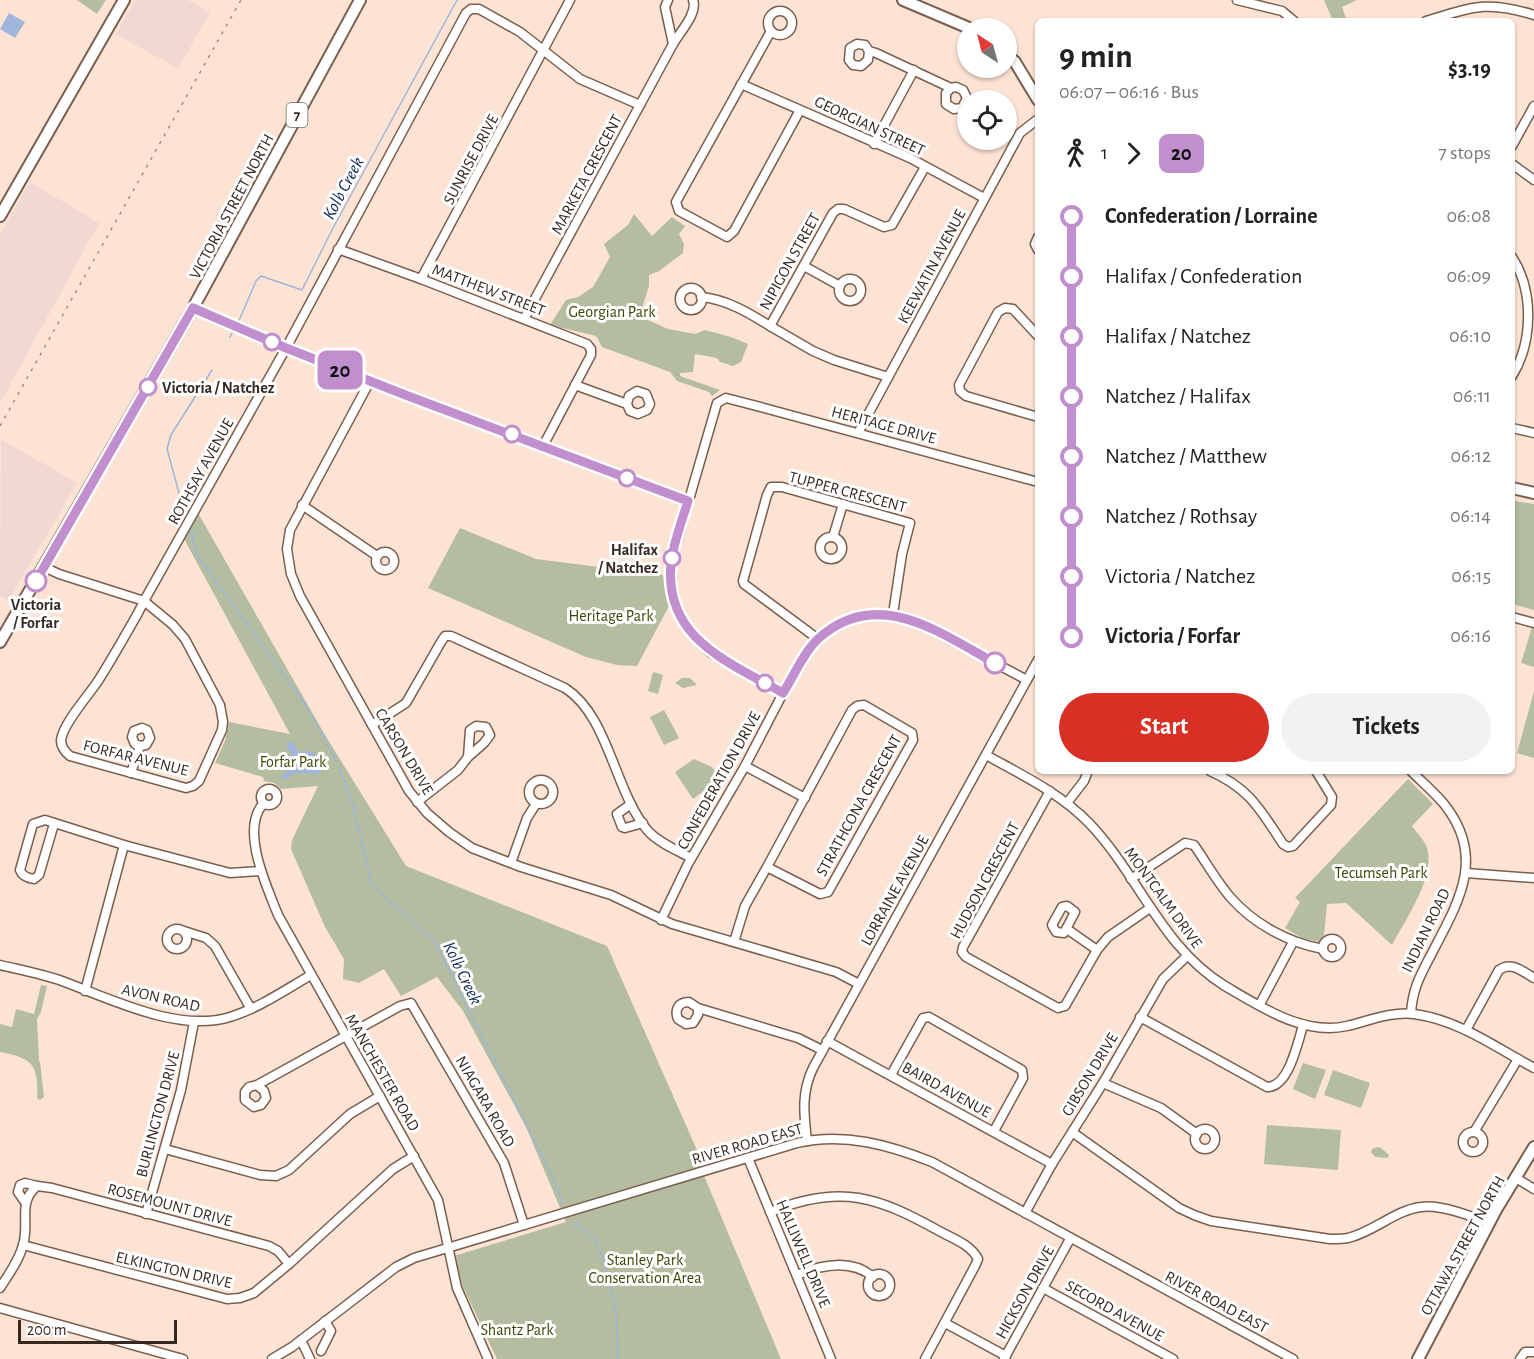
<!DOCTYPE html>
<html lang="en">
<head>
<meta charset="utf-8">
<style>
	body { margin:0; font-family:"Alegreya Sans",sans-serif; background:#f2f2f2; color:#222; height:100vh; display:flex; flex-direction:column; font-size:22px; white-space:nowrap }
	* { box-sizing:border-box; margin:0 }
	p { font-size:20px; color:#767676 }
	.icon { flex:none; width:33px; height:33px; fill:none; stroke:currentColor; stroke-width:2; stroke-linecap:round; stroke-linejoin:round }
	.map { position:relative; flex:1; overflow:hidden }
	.panel { position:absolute; left:1035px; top:18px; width:480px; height:756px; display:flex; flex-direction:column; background:#fff; border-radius:9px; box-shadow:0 2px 4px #0004 }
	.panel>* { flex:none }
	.badge { padding:0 12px; border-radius:9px; font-size:21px; line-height:39px }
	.needle { width:39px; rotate:324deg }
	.fabs { position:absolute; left:957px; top:18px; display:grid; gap:12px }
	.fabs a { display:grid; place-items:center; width:60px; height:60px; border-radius:50%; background:#fff; box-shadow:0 2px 4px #0004; font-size:30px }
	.scale { position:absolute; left:18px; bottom:15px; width:159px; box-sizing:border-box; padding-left:6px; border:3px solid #352922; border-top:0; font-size:16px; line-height:21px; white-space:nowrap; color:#352922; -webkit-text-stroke:4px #fff; paint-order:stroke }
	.map>.badge { position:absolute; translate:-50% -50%; box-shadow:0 0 0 3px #fff }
	.legs { display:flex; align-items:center; gap:9px; height:66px; padding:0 24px; font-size:20px }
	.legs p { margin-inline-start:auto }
	.head { display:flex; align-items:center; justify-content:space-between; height:102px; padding:0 24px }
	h1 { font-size:33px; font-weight:600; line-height:45px }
	.button { display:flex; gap:12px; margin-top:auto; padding:12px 24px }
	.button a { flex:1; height:69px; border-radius:36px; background:#d93025; color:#fff; font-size:24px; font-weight:600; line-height:69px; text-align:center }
	.button a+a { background:#f2f2f2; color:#222 }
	ul { padding:0 24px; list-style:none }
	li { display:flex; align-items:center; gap:21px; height:60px; font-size:22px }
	li i { display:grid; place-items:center; width:9px; height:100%; margin:0 8px; background:currentColor }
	li i::after { content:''; width:15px; height:15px; margin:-8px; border:4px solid; border-radius:50%; background:#fff }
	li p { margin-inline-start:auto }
	li:first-child i { background:linear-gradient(#0000 50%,currentColor 0) }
	li:last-child i { background:linear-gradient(currentColor 50%,#0000 0) }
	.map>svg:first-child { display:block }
</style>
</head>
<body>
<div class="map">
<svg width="1534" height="1359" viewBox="0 0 1534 1359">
	<rect width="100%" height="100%" fill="#fde3d4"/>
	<g fill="#f2d8d2">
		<path d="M135,0H188L210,12L178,69L116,34Z"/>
		<path d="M30,182L99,223L0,403V234Z"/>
		<path d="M1,439L77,483L9,600L0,597Z"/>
	</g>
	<g fill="#b4bd9f">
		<path d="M77,0H106L97,14Z"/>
		<path d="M1324,0H1357L1342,7L1347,21H1333Z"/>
		<path d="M634,214L652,236L672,217L685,226L679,234L684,244L683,253L659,271L649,275V286L643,305L648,320L668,329L695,334L705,330L731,337L748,344L741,362L733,366L720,362L717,358L695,354L693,372L680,373V376L720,390L712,396L709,392L677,381L670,372L602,347L596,336L550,325L566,300L578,297L593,287L610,257L604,244L628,225Z"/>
		<path d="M1514,501L1534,504V610L1512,604V508Z"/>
		<path d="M198,513L325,735L406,866L607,946L700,1157L697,1159L781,1359H497L463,1287L454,1256L566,1222L526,1127L463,1011L437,977L401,996L384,969L359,983L343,979L344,959L325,927L291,849L292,840L318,786L281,789L274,783L264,781L263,777L215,763L225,741L229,722L290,734L183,537Z"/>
		<path d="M460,528L536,559L663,575L669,606L637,666L617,665L586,657L428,588Z"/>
		<path d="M1532,627H1534V667L1521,663Z"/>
		<path d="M653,672L663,675L658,694L648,691Z"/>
		<path d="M682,678H690L697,685L683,688L675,683Z"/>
		<path d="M1534,691V758L1517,753Z"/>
		<path d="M664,710L679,738L664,745L650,717Z"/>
		<path d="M694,759L712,767L720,779L693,799L675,772Z"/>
		<path d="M1408,779L1433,804L1412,826C1416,832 1423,839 1426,845C1438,874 1405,920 1392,945L1346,903L1327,904L1324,936L1319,942L1302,938L1285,928L1300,902L1295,898Z"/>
		<path d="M41,985L47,986L41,1012L37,1019L39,1059L38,1060L40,1062L44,1097L40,1100L37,1098C39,1064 32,1058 0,1052V1024L12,1027L16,1009L34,1014Z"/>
		<path d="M1303,1063L1326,1070L1315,1099L1293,1089Z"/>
		<path d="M1333,1070L1370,1083L1361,1108L1324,1095Z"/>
		<path d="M1267,1125L1341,1130L1338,1170L1264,1164Z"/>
		<path d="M1380,1147L1389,1155L1388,1158L1375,1157L1371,1152L1373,1148Z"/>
	</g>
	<g fill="#9fb5d9">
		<path d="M9,13L25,22L15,38L0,29Z"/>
		<path d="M289,742H293L298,752C310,749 316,753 322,763L319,774L294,773L288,778L282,780V775L291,769L289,764L292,755L286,746Z"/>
	</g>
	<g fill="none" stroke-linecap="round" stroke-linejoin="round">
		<g stroke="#9fb5d9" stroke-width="1.5">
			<path d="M238,323L256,281L261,276L302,290L333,228L457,0"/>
			<path d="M230,337L234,329"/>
			<path d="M185,515L167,449L171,435L212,370"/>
			<path d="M190,531L197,555L307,707L337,762"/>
			<path d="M193,537L197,531"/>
			<path d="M339,767L352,802L372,885L434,941L554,1180L562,1202"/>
			<path d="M572,1228L577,1223L591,1237L596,1238L597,1246L604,1260L616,1311L618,1359"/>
		</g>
		<g stroke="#7a5e4e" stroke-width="11">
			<g id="minor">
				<path d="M668,0L665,7L673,44"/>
				<path d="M1237,0L1282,11L1294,21"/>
				<circle cx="780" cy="23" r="12"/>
				<path d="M1426,21C1472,7 1487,0 1534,15"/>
				<path d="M771,31L676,202L679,211L727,237L734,231L800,110"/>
				<path d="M869,51L868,60L861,66L853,65L849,60L850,48L857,44L865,45L869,51L876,53L951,88L956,87L963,90L967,98L962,108L954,109L946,104V93L951,88"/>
				<path d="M741,84L910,158L984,198"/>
				<path d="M874,144L914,70"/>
				<path d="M1512,146L1534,106"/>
				<path d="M1512,164L1534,180"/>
				<path d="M1038,237L1035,244L1038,250"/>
				<path d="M338,249L421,279L587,344L591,349V355L543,446"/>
				<path d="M1512,257C1534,291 1533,342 1512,376"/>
				<path d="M804,266L840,286"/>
				<path d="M421,279L570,0"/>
				<circle cx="850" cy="290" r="11"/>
				<circle cx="691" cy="299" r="11"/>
				<path d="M701,297C726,299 749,313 770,326"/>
				<path d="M193,308L286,348L427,404L688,501"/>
				<path d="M524,319L673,44C680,32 698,13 693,0"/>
				<path d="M1038,336L1013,309L1005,308L998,312L959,385L960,391L966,396L1038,417"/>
				<path d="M888,377L834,360L813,351L770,326L833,213L838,209H844L884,227L892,225L925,167"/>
				<path d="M370,381L290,530L287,549L291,574L300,596L409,791L427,813L449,832L472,848L521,867L611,895L672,924L836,972L859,984"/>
				<path d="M575,385L627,404L630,411L638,414L647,410L650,404L646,394L637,391L629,396L627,404"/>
				<path d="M1512,428L1534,433"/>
				<path d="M858,433L1020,133L1038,119"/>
				<path d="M302,505L377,556"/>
				<circle cx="831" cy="548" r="11"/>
				<path d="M833,537L843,504"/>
				<circle cx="385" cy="561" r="9"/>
				<path d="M44,567L59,574L144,601L173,625L185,639L220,705L223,722L222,730L199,781L193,786L186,788L70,756C64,751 59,744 62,736C67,719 88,696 98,681C112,659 125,636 138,613L144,601L286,348L466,13L471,9H479L520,32L580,79L640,105"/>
				<path d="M1512,617L1534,623"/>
				<path d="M818,639L744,584L743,581L767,495L771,487H782L910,523L902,554L893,614"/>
				<path d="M783,693L711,653L700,643L685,625L673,596L671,562L717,403L726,398L764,408L1038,482"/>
				<path d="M372,725L406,703L441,642L445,636H451L565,688C609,716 614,791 648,831C659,843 677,850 691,858"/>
				<path d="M986,755C1022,775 1060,793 1089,823C1139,875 1161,947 1225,986C1261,1007 1304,1036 1347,1026C1368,1021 1392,1011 1414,1014C1459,1020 1495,1047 1534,1068"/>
				<path d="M745,766L805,798"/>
				<path d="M1210,771C1249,788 1260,809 1283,844L1288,847L1293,846L1331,805L1332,797L1316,771"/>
				<path d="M1411,771C1422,782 1434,792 1444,804C1485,855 1461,898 1434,949C1422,973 1413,985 1411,1013"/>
				<path d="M131,773L140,746L146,745L150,738L147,730L142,728L134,731L132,737L135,744L140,746"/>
				<circle cx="541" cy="792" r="12"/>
				<circle cx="269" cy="797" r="8"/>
				<path d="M1050,791L963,947L962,952L966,957L1058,1008L1065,1006L1097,950L1108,937L1150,908"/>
				<path d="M417,802L458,770L468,757L484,743L490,735L486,727L476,726L470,730L468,757"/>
				<path d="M1067,803L1084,781L1088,771"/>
				<path d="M263,804C240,830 267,887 278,915L438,1200L457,1288L488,1359"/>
				<path d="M631,804L617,814L622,827L625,828L643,823"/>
				<path d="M54,824L39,875L34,879C27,878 22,876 20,870L33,824L45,820L124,845L230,873L261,871"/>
				<path d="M511,863L527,818L536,804"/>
				<path d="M1466,873L1534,878"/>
				<path d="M1131,879L1185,843L1194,845C1206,862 1217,882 1231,898C1254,924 1289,943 1323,949"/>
				<path d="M1067,906L1075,912L1064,933L1056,932L1052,925L1062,907Z"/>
				<path d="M661,920L688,864L745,766L783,693L812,646L831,629L861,616L893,614L923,625L1027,680"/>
				<circle cx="177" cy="939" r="10"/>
				<path d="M1067,929L1097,950"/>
				<path d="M184,931L206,938L215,946L251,1009"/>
				<circle cx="1332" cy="948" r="9"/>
				<path d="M734,942L745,906L767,867L820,894L828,892L913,740L912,733L864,705L857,706L852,710L767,867"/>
				<path d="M0,965C21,970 42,974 62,981C111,999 178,1033 230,1017C259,1008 285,990 311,975"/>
				<path d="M85,991L124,845"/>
				<path d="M1260,1004L1293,942"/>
				<path d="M698,1008V1015L693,1023L686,1024L678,1019C674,1009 679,1002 689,1002L698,1008L798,1038L822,1050"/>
				<path d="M1140,1017L1267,1087C1289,1087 1297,1044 1303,1026"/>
				<path d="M1466,1030L1499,970C1511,961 1522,971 1534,978"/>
				<path d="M827,1041L1052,1164"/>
				<path d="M891,1075L923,1018L929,1017L1022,1070L1023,1078L994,1131"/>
				<path d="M1103,1083L1161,1108L1197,1134"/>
				<path d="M257,1085L264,1091L266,1098L261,1105L254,1107L245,1100V1092L249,1087L257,1085L400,1006L411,1003L504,1163L524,1225"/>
				<circle cx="1205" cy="1139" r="10"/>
				<circle cx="1473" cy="1142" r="10"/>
				<path d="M1072,1132L1179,1208L1194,1215L1211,1221L1330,1239C1336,1239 1342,1239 1348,1238C1374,1232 1395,1210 1421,1207C1440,1204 1471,1216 1489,1223"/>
				<path d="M1474,1132L1518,1059"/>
				<path d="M807,1141C804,1114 801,1093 813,1068L1038,660"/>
				<path d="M165,1149L260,1175L276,1176L289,1170L350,1114L380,1096"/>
				<path d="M748,1158L831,1359"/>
				<path d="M1516,1178L1534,1189"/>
				<path d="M25,1202L18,1192L20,1185L25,1183L37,1186"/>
				<path d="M770,1212C841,1183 878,1197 941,1232C954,1239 971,1245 978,1259L975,1266L925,1359"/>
				<path d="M1025,1213L1052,1164L1103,1083L1163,979L1187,956"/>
				<path d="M146,1214L181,1090L194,1022"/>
				<path d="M23,1245L227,1299L240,1298L254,1293L289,1264L393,1169L414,1156"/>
				<circle cx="879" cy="1285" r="11"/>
				<path d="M797,1275C821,1265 851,1258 873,1277"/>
				<path d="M0,1288C8,1275 19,1261 23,1245C30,1222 17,1203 37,1186L52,1188L269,1246L278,1251L289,1264"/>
				<path d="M1043,1288L1173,1359"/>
				<path d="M0,1308L183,1359"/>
				<path d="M945,1323L1006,1356"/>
				<path d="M301,1340L310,1359"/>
				<path d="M321,1351L331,1331L325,1321"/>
				<path d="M272,1359L292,1347L396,1267L414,1258L797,1143C844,1132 889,1145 932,1162L1293,1359"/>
				<path d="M1004,1359L1070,1239"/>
				<path d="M1520,1359L1525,1352H1534"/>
			</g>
		</g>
		<g stroke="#7a5e4e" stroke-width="14">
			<g id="major">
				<path d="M903,0L969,28"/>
				<path d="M1006,54L1015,62L1038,100"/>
				<path d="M0,216L124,0"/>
				<path d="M1512,488L1534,493"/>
				<path d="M0,642L193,308L360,0"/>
				<path d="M1418,1359L1496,1210L1534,1147"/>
			</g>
		</g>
		<use href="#minor" stroke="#fff" stroke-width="8"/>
		<use href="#major" stroke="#fff" stroke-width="10"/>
		<path stroke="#9f8b80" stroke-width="1.5" stroke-dasharray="3 6" stroke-linecap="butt" d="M0,426L241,0"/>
	</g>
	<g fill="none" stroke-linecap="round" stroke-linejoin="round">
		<g stroke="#fff" stroke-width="14">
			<path id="line-1" d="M36,581L193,308L286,348L408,396L688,501C682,521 673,543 671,564C664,639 729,662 783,693C794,676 803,653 818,639C877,585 940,633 995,663"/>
		</g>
		<use href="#line-1" stroke="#c18fce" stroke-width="9"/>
	</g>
	<g fill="#fff" stroke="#c18fce" stroke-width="3">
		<circle cx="272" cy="342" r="8"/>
		<circle cx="148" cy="387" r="8"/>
		<circle cx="512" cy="434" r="8"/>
		<circle cx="627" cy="478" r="8"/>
		<circle cx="672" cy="558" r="8"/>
		<circle cx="36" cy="581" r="10"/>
		<circle cx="995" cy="663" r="10"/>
		<circle cx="765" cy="683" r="8"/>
	</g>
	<g text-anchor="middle" stroke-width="6" stroke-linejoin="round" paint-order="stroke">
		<rect fill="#fff" stroke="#726964" stroke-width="1.5" x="286.5" y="103" width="21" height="24" rx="4.5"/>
		<g font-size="15" font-weight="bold" fill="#352922">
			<text x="297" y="120">7</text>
		</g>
		<g font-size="16" fill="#352922" stroke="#fff">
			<text transform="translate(870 125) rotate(25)" y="6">GEORGIAN STREET</text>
			<text transform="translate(470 159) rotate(-62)" y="6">SUNRISE DRIVE</text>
			<text transform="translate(586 174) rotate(-62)" y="6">MARKETA CRESCENT</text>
			<text transform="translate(231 206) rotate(-62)" y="6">VICTORIA STREET NORTH</text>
			<text transform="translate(789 261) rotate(-61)" y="6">NIPIGON STREET</text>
			<text transform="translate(931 266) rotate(-62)" y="6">KEEWATIN AVENUE</text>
			<text transform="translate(489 289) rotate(21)" y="6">MATTHEW STREET</text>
			<text transform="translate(884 424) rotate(15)" y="6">HERITAGE DRIVE</text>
			<text transform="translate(200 471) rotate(-61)" y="6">ROTHSAY AVENUE</text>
			<text transform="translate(848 491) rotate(15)" y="6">TUPPER CRESCENT</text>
			<text transform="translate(405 751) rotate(59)" y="6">CARSON DRIVE</text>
			<text transform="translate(136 757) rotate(14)" y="6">FORFAR AVENUE</text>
			<text transform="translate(718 780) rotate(-61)" y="6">CONFEDERATION DRIVE</text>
			<text transform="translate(858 805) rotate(-61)" y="6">STRATHCONA CRESCENT</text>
			<text transform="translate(984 880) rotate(-62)" y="6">HUDSON CRESCENT</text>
			<text transform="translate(894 890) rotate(-61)" y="6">LORRAINE AVENUE</text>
			<text transform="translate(1164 897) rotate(54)" y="6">MONTCALM DRIVE</text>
			<text transform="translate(1425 930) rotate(-64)" y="6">INDIAN ROAD</text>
			<text transform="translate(161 997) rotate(13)" y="6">AVON ROAD</text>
			<text transform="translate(383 1072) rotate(60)" y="6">MANCHESTER ROAD</text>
			<text transform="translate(1089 1074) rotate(-59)" y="6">GIBSON DRIVE</text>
			<text transform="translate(947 1089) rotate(29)" y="6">BAIRD AVENUE</text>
			<text transform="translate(486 1101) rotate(60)" y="6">NIAGARA ROAD</text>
			<text transform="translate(157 1114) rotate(-75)" y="6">BURLINGTON DRIVE</text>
			<text transform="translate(747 1143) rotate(-16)" y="6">RIVER ROAD EAST</text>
			<text transform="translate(170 1204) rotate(15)" y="6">ROSEMOUNT DRIVE</text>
			<text transform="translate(1462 1245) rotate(-61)" y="6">OTTAWA STREET NORTH</text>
			<text transform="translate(804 1253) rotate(67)" y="6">HALLIWELL DRIVE</text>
			<text transform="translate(174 1269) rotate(13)" y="6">ELKINGTON DRIVE</text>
			<text transform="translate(1024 1292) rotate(-61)" y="6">HICKSON DRIVE</text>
			<text transform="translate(1217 1301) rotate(28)" y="6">RIVER ROAD EAST</text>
			<text transform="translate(1115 1310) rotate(29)" y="6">SECORD AVENUE</text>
		</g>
		<g font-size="16" fill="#3b4704" stroke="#fff">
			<text x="612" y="317">Georgian Park</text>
			<text x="611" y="621">Heritage Park</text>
			<text x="293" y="767">Forfar Park</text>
			<text x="1381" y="878">Tecumseh Park</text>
			<text x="645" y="1265">Stanley Park<tspan x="645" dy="18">Conservation Area</tspan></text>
			<text x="517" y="1335">Shantz Park</text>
		</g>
		<g font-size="16" font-weight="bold" fill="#352922" stroke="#fff" text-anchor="start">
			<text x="162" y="393">Victoria / Natchez</text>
			<text x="658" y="555" text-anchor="end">Halifax<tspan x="658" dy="18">/ Natchez</tspan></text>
			<text x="36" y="610" text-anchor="middle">Victoria<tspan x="36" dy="18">/ Forfar</tspan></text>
		</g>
		<g font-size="18" font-style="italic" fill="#0d2854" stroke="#fff">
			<text transform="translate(343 188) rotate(-62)" y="6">Kolb Creek</text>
			<text transform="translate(463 973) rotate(64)" y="6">Kolb Creek</text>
		</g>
	</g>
</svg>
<div class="fabs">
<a><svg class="needle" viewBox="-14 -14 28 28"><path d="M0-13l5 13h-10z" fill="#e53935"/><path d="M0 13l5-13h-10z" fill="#767676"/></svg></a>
<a><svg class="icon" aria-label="locate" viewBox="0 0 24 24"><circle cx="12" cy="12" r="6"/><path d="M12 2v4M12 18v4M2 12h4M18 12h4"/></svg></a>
</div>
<div class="scale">200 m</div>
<b class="badge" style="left:340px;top:370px;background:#c18fce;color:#111">20</b>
<section class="panel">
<div class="head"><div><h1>9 min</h1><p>06:07 – 06:16 · Bus</p></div><b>$3.19</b></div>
<div class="legs"><svg class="icon" aria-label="walk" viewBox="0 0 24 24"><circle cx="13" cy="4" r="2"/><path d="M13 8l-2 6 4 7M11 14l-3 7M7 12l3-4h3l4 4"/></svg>1<svg class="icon" aria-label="forward" viewBox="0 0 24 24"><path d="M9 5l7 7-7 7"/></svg><b class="badge" style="background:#c18fce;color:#111">20</b><p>7 stops</p></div>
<ul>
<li><i style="color:#c18fce"></i><b>Confederation / Lorraine</b><p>06:08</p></li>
<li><i style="color:#c18fce"></i><span>Halifax / Confederation</span><p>06:09</p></li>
<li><i style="color:#c18fce"></i><span>Halifax / Natchez</span><p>06:10</p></li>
<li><i style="color:#c18fce"></i><span>Natchez / Halifax</span><p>06:11</p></li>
<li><i style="color:#c18fce"></i><span>Natchez / Matthew</span><p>06:12</p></li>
<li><i style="color:#c18fce"></i><span>Natchez / Rothsay</span><p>06:14</p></li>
<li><i style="color:#c18fce"></i><span>Victoria / Natchez</span><p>06:15</p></li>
<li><i style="color:#c18fce"></i><b>Victoria / Forfar</b><p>06:16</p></li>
</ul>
<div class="button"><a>Start</a><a>Tickets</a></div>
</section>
</div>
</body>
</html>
